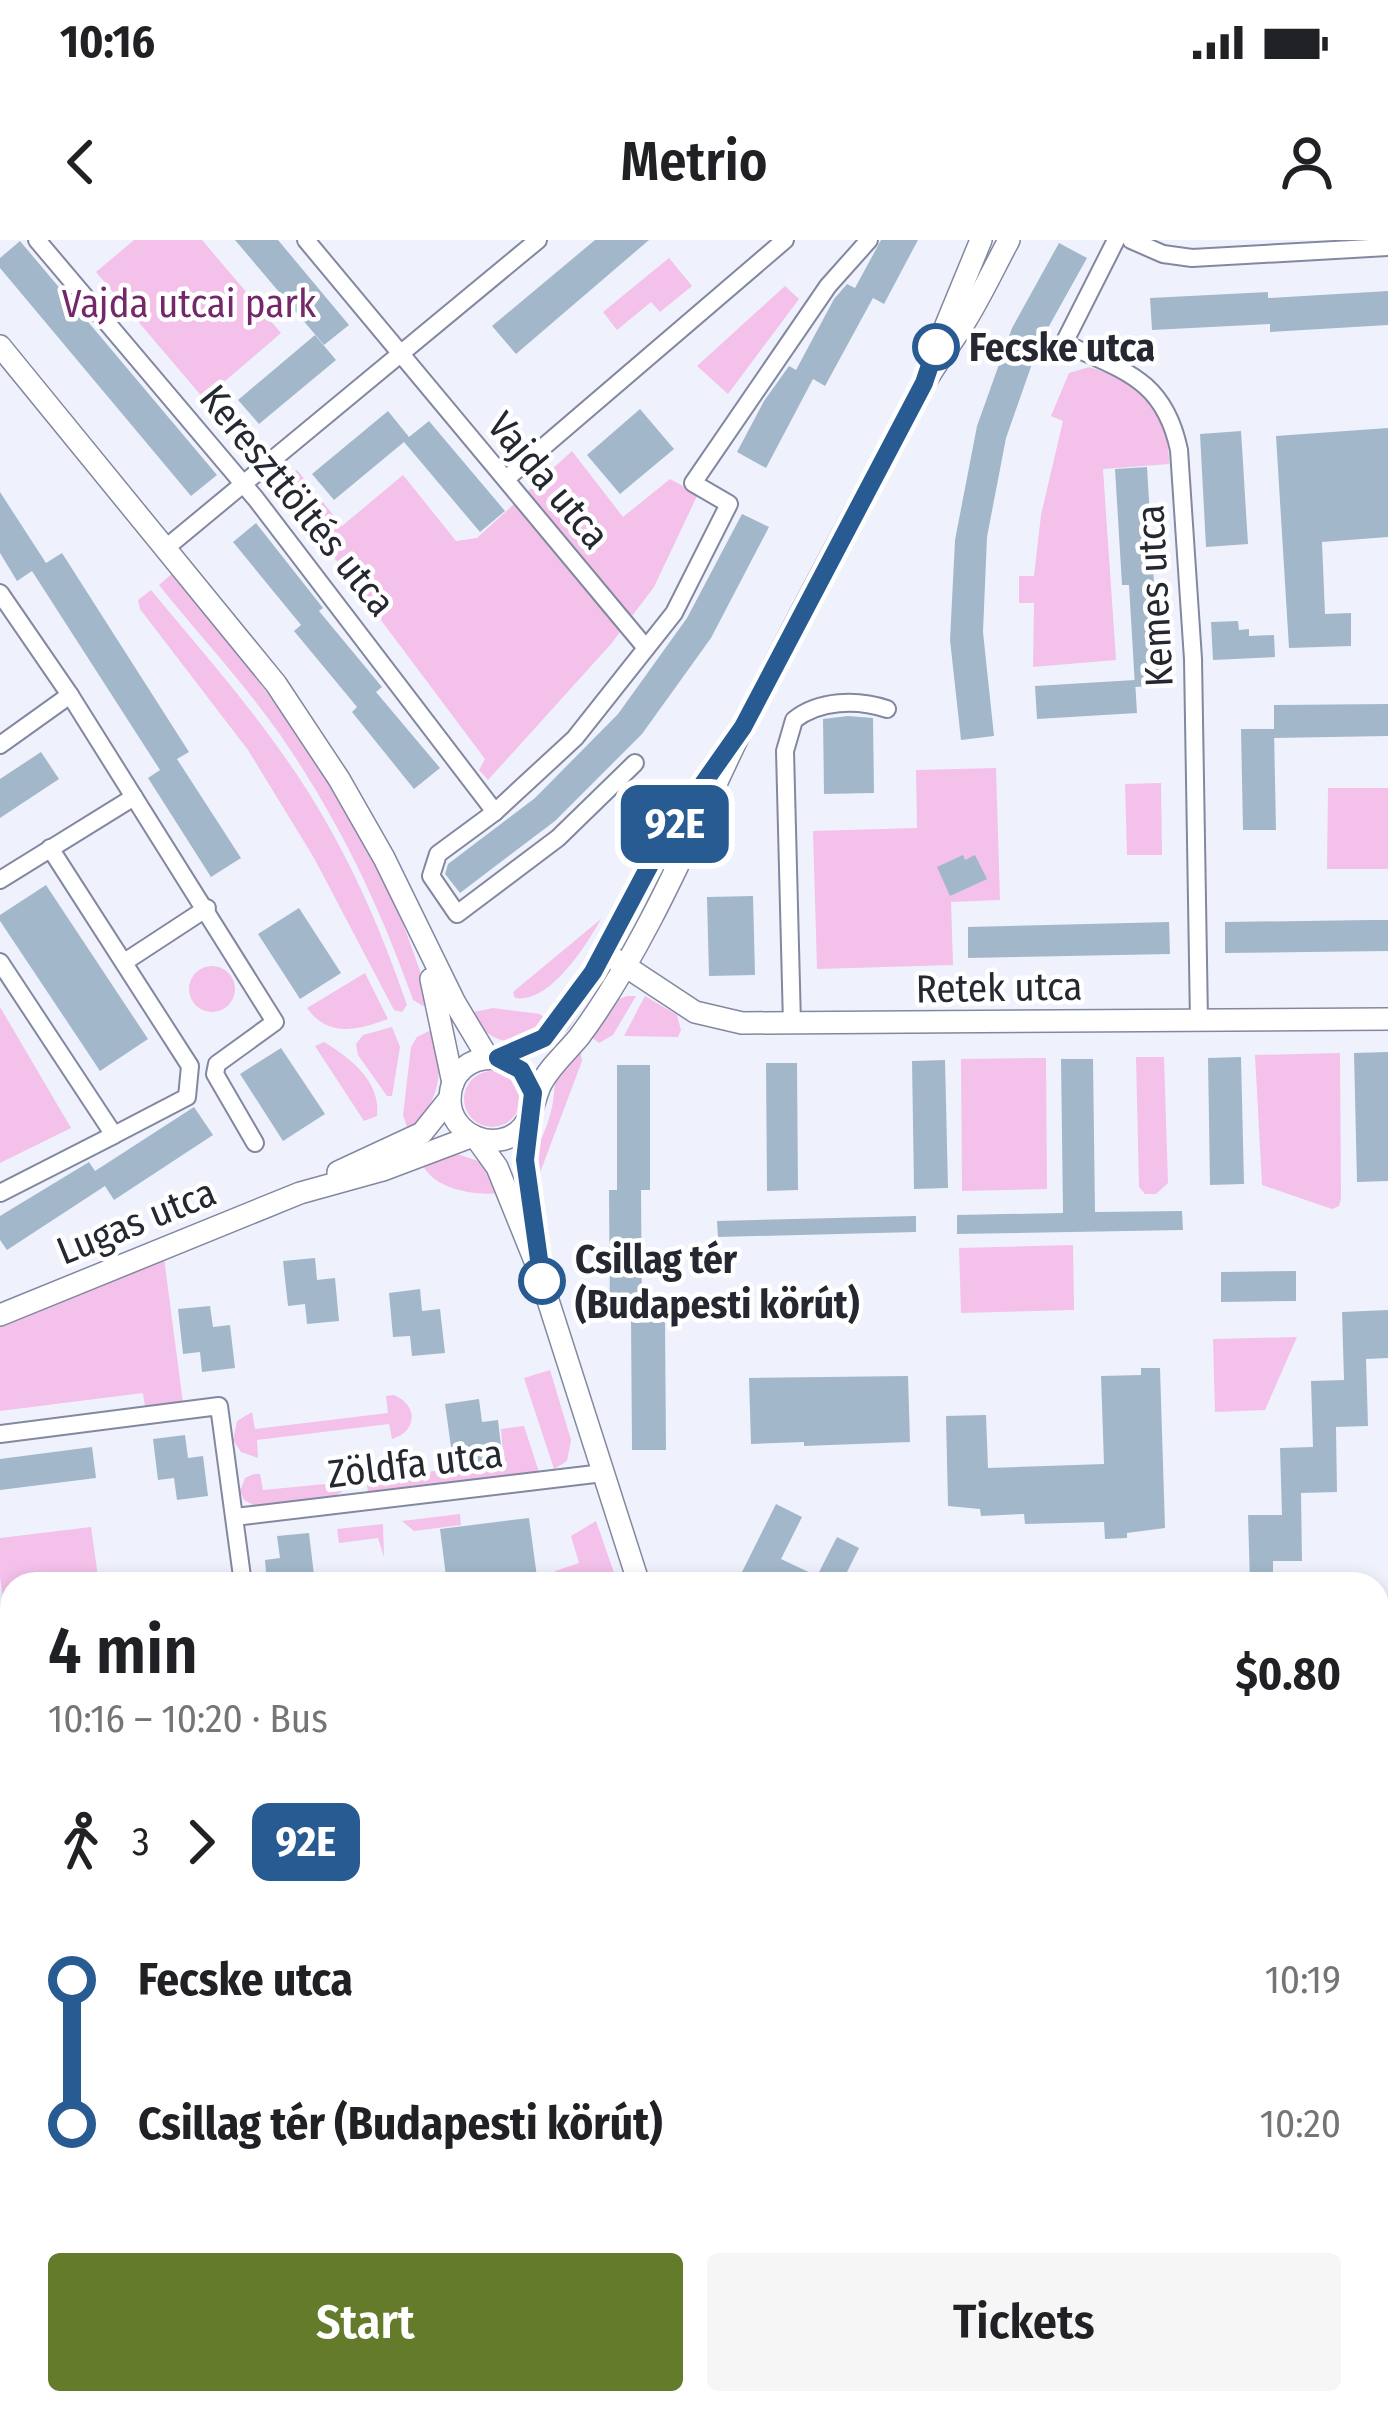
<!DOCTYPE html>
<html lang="en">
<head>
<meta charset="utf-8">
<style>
	body { margin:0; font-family:"Fira Sans Condensed",sans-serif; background:#f6f6f6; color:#202124; height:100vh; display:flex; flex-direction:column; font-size:45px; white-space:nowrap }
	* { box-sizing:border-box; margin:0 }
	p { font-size:39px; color:#757577 }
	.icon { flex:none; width:66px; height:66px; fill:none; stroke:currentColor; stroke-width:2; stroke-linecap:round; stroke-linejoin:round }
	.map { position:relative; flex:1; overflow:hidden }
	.side { position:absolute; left:0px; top:1332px; width:1389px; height:843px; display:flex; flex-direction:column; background:#fff; border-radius:36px 36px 0 0; box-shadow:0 6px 18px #0003 }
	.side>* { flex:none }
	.badge { padding:0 24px; border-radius:18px; font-size:42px; line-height:78px }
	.map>.badge { position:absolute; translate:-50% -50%; box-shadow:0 0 0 6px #fff }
	.legs { display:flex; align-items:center; gap:18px; height:132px; padding:0 48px; font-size:39px }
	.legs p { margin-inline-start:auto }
	.head { display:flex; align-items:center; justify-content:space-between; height:204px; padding:0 48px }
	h1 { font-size:66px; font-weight:600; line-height:90px }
	.cta { display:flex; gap:24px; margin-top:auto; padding:24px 48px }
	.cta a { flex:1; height:138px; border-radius:12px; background:#647b2c; color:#fff; font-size:48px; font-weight:600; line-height:138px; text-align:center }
	.cta a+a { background:#f6f6f6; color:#202124 }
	ul { padding:0 48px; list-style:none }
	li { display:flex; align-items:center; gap:42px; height:144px; font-size:45px }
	li i { display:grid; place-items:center; width:18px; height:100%; margin:0 15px; background:currentColor }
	li i::after { content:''; width:30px; height:30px; margin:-15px; border:9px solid; border-radius:50%; background:#fff }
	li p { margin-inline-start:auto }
	li:first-child i { background:linear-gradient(#0000 50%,currentColor 0) }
	li:last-child i { background:linear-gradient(currentColor 50%,#0000 0) }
	.status { display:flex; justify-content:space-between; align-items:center; height:84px; padding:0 60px; background:#fff; direction:ltr }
	.status svg { height:33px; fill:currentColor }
	header { display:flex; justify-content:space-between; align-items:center; height:156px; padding:0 48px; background:#fff; font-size:54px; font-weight:600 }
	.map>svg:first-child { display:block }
</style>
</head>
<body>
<div class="status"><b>10:16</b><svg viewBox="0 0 49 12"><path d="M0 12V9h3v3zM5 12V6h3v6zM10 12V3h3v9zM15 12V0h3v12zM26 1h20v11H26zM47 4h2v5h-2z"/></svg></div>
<header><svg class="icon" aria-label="back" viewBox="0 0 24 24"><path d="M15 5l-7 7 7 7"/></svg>Metrio<svg class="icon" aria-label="person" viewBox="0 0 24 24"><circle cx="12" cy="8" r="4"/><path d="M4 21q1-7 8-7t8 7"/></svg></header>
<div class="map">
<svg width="1388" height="2174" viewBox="0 0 1388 2174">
	<rect width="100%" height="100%" fill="#eff2fd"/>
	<g fill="#f3c1e9">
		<path d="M134,0H202L281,93L204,159L96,32Z"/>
		<path d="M669,18L692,46L660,72L651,62L617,90L603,72Z"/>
		<path d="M785,46L799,59L728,154L697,126Z"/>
		<path d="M1089,127C1136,141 1170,171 1169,224L1103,229L1116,420L1033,427L1034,363H1019V336H1034L1041,275L1063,181L1051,176L1069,133Z"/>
		<path d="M572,211L623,277L670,239L698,254L654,347L611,404L488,540L479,530L485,519L279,244L297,230L342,286L403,235L456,301L477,298Z"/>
		<path d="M174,332C259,438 339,545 396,668C410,699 420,732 431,763L423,766L413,760C380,666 338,579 281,496C244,443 199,395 159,345Z"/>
		<path d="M151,350C194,402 240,454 279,509C336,587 376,674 407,765L402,772L394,770L314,618L248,510L140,369L138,360Z"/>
		<path d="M996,528L1000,660L951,662L953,725L817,729L813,591L917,588L916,530Z"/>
		<path d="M1161,543L1162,615H1127L1125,544Z"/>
		<path d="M1328,548H1388V629H1327Z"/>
		<path d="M601,679C586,706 549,764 515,758L513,752Z"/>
		<circle cx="212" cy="749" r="23"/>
		<path d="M365,733L388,779C358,790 328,798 307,768Z"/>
		<path d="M627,756H636L613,795L599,803L590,796L617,760Z"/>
		<path d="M645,756L677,775L681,790L678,797L624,796Z"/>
		<path d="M0,767L71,888L0,923Z"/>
		<path d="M493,768L540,774L550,783C512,805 498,811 469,773Z"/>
		<path d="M392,787L400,807L392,856H387L358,815L356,804L363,795Z"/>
		<path d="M437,787C442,835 442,856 409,893L403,875L411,807L417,797Z"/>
		<path d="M324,802C350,818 381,841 377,876L364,881L315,806Z"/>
		<path d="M580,808L582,821L535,946C531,905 538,913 549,879C561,841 544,842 580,808Z"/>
		<path d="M1340,813L1341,958L1339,966L1332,969L1262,945L1255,815Z"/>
		<path d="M1136,817H1164L1168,943L1156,954H1145L1139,947Z"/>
		<path d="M1046,818L1047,949L962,951L961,819Z"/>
		<circle cx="492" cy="859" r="28"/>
		<path d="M457,914L481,922L500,953C474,956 432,949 422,923Z"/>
		<path d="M1073,1005L1074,1070L961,1073L959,1008Z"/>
		<path d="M164,1018L183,1163L145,1167L143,1153L0,1171V1087Z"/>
		<path d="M1297,1097L1265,1170L1215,1172L1213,1099Z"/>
		<path d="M550,1130L571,1200L567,1221L554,1229L524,1138Z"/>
		<path d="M394,1155C418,1165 418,1191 392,1199L389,1184L257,1200L258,1218L241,1212L233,1200L237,1181L252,1172L255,1189L388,1173L386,1156Z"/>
		<path d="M524,1186L539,1232L368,1252L366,1238L504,1224L501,1189Z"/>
		<path d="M254,1234H260L263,1250L347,1242L343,1251L335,1256L255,1266L244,1260L240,1251L245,1238Z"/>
		<path d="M460,1274L461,1285L414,1291L402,1281Z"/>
		<path d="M596,1281L618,1344H556L555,1331L579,1323L571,1296Z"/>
		<path d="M383,1284L384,1317L378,1298L339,1303L337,1289Z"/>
		<path d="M91,1287L99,1344H12V1431L0,1337V1298Z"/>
		<path d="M0,1672C9,1715 20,1761 5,1804L12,1816V1945L0,1927Z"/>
		<path d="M1377,1732L1388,1741V1782L1377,1792Z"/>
		<path d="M121,2163H734L790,2174H125Z"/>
		<path d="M1252,2163H1323L1325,2174H1262Z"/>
	</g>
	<path fill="#dd9bd1" d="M0,1927L12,1945V2163H121L125,2174H0Z"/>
	<path fill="#67d4eb" stroke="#53a0b3" stroke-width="3" d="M499,2163H559L557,2174H514Z"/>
	<g fill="#a2b8ca">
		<path d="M235,0H278L349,85L324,105Z"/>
		<path d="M595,0H649L516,114L492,86Z"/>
		<path d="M881,0H918L884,64L873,58L825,146L813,139L766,228L737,212L764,161L789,126L796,130L834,59L847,44L855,48Z"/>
		<path d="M20,1L217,235L191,256L0,28V18Z"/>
		<path d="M1059,3L1087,18L1039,104L1006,198L987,297L983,392L994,496L961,500L950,400L955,300L977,186L1012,88Z"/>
		<path d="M1388,51V85L1270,92V84L1152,90L1150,58L1268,52V58Z"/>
		<path d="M315,95L336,120L259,184L238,160Z"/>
		<path d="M640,169L674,209L620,254L587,215Z"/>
		<path d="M388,171L409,197L429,181L505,271L480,292L404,202L334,260L312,234Z"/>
		<path d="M1388,188V297L1322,302L1325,374L1351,373V406L1289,408L1276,196Z"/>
		<path d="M1241,191L1248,304L1206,307L1200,194Z"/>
		<path d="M1147,227L1154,343L1162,342L1169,445L1135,447L1129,345H1122L1115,229Z"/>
		<path d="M0,252L46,323L62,313L189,512L177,519L241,618L211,637L148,538L160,530L32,331L17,341L0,313Z"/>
		<path d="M742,274L769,287L711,398L642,494L555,581L460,653L445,634L448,624L535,558L618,474L687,378Z"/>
		<path d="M256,283L323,368L319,371L382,447L376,452L440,528L414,549L352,472L357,467L294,391L301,385L233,302Z"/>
		<path d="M1238,381L1239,390L1249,389V396L1274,395L1275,417L1213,420L1211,382Z"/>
		<path d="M1135,440L1137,473L1037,479L1035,446Z"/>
		<path d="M1388,464V496L1274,498V490L1276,590H1243L1241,489H1274V465Z"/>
		<path d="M848,476L873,478L874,553L824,554L823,479Z"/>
		<path d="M41,512L59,539L0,578V539Z"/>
		<path d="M963,615L965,620L975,615L987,639L950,656L937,627Z"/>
		<path d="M46,645L148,799L100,831L0,681V675Z"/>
		<path d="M753,656L755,735L709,736L707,657Z"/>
		<path d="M299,668L341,733L300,759L258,694Z"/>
		<path d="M1370,680H1388V711L1225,713V682Z"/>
		<path d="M1169,682L1170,714L968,718V687Z"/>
		<path d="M281,808L325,874L283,901L240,834Z"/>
		<path d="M1388,812V941L1357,942L1354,813Z"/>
		<path d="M1241,817L1244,944L1210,945L1208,818Z"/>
		<path d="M1061,819H1093L1095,972L1182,971L1183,990L957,994V975L1063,973Z"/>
		<path d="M945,820L948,948L914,949L912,821Z"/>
		<path d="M766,823H797L798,950L767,951Z"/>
		<path d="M617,825H650V950H641L642,1080H665L666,1210H632L631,1080H610L609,950H617Z"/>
		<path d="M194,867L213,895L114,960L105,946L7,1010L0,1000V976L89,922L95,931Z"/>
		<path d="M916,976V992L718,997L717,981Z"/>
		<path d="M315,1018L317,1040L335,1038L339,1081L307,1084L305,1064L288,1066L283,1021Z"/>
		<path d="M1296,1031V1061L1221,1062V1032Z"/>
		<path d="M420,1049L422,1071L440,1069L445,1113L412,1116L410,1096L393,1097L389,1053Z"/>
		<path d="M210,1066L213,1087L230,1085L235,1128L202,1132L200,1112L183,1114L178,1069Z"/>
		<path d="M1388,1070V1118L1366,1119L1368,1186L1336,1187L1337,1252L1301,1253L1302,1321H1273V1344H1250L1248,1275H1282L1280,1208L1313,1207L1311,1141L1344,1140L1342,1072Z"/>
		<path d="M1141,1128H1160L1165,1288L1127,1293V1298L1105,1299L1104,1282L1025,1284L1024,1274L981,1276L980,1269L948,1266L946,1176L986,1175L988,1228L1104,1224L1101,1136L1141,1135Z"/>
		<path d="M908,1136L910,1202L804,1206V1202L751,1204L749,1138Z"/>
		<path d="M479,1159L482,1182L498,1180L503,1223L470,1227L467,1205L451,1207L445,1164Z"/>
		<path d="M185,1195L188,1218L203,1216L208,1256L177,1260L174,1238L158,1240L153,1199Z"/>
		<path d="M92,1207L96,1238L0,1250V1219Z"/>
		<path d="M776,1264L802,1277L781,1319L817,1336L837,1297L859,1308L841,1344H785L771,1337L767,1344H736Z"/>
		<path d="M529,1278L538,1344H447L440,1289Z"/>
		<path d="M309,1293L314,1335L298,1337L299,1344H267L265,1320L280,1318L277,1296Z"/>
	</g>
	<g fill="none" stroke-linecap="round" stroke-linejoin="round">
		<g stroke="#82889f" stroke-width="20">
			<g id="minor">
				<path d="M37,0L256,259L495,572"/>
				<path d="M306,0L646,408"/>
				<path d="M1116,0L1064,103C1124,131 1164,139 1179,210L1193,419L1199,781"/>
				<path d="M1131,0L1163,14L1192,18L1388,7"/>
				<path d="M506,239L785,0"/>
				<path d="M167,307L538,0"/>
				<path d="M0,353L70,455L275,782L217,824L215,834L255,903"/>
				<path d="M0,505L70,455"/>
				<path d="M635,523L558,598L457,674L431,636L438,614L495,572L575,498L674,373L729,264L693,243L828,46L869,0"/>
				<path d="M0,640L134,557"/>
				<path d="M126,721L207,668"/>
				<path d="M0,722L114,895L187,857L190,826L50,608"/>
				<path d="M792,784L785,511L794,480C819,460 857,459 887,469"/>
				<path d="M0,953L114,895"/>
				<path d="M0,1194L219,1166L243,1344"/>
				<path d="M235,1277L603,1233"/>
				<path d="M1377,1376L1388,1375"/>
				<path d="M1377,1610L1388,1609"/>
				<path d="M1377,1842L1388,1831"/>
			</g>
		</g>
		<g stroke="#82889f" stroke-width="24">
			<g id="tertiary">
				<path d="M0,106L276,444L339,539L384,618L455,763L488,818"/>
				<path d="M934,114L981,0"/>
				<path d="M604,712L695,772L742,783L1388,779"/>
				<path d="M431,739L453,843"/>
				<path d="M498,818L543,798L559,781L593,732L661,602L718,522"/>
				<path d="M533,865C533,804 451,804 450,859C449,895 497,915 522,888C532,877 534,860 540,846C549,827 566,813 579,797C606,761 629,721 650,681C684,617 712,550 744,485C800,372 861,259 922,148C935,124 952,103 966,80C982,54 995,26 1009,0"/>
				<path d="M529,878L525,920L535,1002"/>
				<path d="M476,898L497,927L537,1026L639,1344"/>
				<path d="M338,932L422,893L450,858"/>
				<path d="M0,1075L300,953L383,930L473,896"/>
				<path d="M1212,2163L1222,2174"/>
			</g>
		</g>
		<use href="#minor" stroke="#fff" stroke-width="16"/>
		<use href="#tertiary" stroke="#fff" stroke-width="21"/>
	</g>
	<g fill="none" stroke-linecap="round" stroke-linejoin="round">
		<g stroke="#fff" stroke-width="27">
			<path id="line-1" d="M542,1041L525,920L533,853L521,830L498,818L544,798L593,732L662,602L743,487L924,143L936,107"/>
		</g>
		<use href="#line-1" stroke="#275b91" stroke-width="18"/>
	</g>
	<g fill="#fff" stroke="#275b91" stroke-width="6">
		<circle cx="936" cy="107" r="21"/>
		<circle cx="542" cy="1041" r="21"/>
	</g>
	<g text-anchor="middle" stroke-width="9" stroke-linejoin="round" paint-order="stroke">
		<g font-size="39" fill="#74286a" stroke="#fff">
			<text x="189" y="77">Vajda utcai park</text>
		</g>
		<g font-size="39" font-weight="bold" fill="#252731" stroke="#fff" text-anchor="start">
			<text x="969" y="121">Fecske utca</text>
			<text x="575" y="1033">Csillag tér<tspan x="575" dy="45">(Budapesti körút)</tspan></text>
		</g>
		<g font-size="39" fill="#252731" stroke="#fff">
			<text transform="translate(549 240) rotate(50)" y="14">Vajda utca</text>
			<text transform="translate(298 260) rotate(51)" y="14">Kereszttöltés utca</text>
			<text transform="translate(1154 356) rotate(-93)" y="14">Kemes utca</text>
			<text transform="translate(999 747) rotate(-1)" y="14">Retek utca</text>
			<text transform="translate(136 981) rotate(-22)" y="14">Lugas utca</text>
			<text transform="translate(415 1223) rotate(-7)" y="14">Zöldfa utca</text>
		</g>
	</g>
</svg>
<b class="badge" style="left:675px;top:584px;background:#275b91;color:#fff">92E</b>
<section class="side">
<div class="head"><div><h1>4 min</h1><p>10:16 – 10:20 · Bus</p></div><b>$0.80</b></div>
<div class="legs"><svg class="icon" aria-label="walk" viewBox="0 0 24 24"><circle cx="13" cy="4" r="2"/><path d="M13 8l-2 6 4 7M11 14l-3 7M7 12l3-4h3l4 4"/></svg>3<svg class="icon" aria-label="forward" viewBox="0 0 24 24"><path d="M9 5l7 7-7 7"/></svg><b class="badge" style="background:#275b91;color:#fff">92E</b></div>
<ul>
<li><i style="color:#275b91"></i><b>Fecske utca</b><p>10:19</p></li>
<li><i style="color:#275b91"></i><b>Csillag tér (Budapesti körút)</b><p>10:20</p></li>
</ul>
<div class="cta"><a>Start</a><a>Tickets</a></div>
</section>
</div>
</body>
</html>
